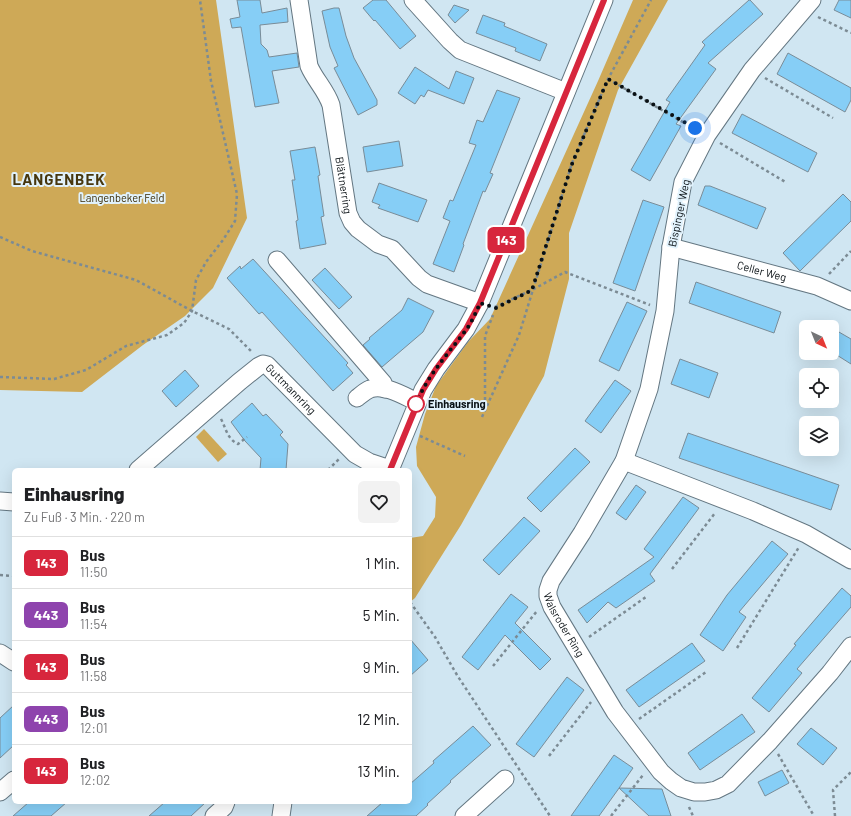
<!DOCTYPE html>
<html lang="de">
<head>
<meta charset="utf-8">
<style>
	body { margin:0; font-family:Barlow,sans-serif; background:#f2f2f2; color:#202124; height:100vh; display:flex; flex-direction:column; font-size:15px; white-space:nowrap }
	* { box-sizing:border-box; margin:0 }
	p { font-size:13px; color:#757577 }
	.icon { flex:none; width:22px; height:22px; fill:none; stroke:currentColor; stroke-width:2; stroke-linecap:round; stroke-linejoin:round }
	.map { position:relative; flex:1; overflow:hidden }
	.side { position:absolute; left:12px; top:468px; width:400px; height:336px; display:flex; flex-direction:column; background:#fff; border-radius:6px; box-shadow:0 4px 16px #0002 }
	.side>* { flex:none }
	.badge { padding:0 8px; border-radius:6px; font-size:14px; line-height:26px }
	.needle { width:26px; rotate:137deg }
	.controls { position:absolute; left:799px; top:320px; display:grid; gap:8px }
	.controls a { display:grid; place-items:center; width:40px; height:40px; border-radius:6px; background:#fff; box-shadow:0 4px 16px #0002; font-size:20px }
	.you { position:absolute; width:20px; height:20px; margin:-10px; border:3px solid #fff; border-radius:50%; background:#1a73e8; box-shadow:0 0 0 6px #1a73e833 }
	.map>.badge { position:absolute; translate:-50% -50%; box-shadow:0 0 0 2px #fff }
	.round { display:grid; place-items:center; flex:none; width:42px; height:42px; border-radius:6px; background:#f2f2f2 }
	.summary { display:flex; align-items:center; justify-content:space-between; height:68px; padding:0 12px }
	h1 { font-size:19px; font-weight:800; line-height:30px }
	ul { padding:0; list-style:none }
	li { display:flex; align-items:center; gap:12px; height:52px; padding:0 12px; border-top:1px solid #e0e0e0 }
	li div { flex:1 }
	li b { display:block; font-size:15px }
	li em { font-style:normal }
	li .badge { min-width:44px; font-weight:700; text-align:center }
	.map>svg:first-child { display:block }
</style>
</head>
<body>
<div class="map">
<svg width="851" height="816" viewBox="0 0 851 816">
	<rect width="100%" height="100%" fill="#d0e6f2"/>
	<g fill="#cea957">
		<path d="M0,0H216L247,218L213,288L185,316L143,345L82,392L0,390Z"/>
		<path d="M633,0H668L618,90L569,233V279L544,376L461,525L415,598L410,602V538L423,536L435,517L436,497L417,466L416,447L425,414L436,386L468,342L490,319L598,81Z"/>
		<path d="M204,429L227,454L218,462L196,437Z"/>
	</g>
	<g fill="#86cef6" stroke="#798c98">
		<path d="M237,0H260L262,13L287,8L288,22L260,25L261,44L267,50L269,57L297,53L299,67L272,71L279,103L255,107L241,27L232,28L230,19L240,17Z"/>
		<path d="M373,0H386L416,36L400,49L375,20L374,21L363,8Z"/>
		<path d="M749,0H750L763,14L708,63L716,69L676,124L681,126L650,181L631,170L670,102L666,100L705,45L702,42Z"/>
		<path d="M839,0H851V18L834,10Z"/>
		<path d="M454,5L469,10L455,23L448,15Z"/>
		<path d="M334,8H339L346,36L354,58L377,100V105L358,115L334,68L338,66L330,47L322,11Z"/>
		<path d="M483,15L505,23L504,26L547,44L540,61L515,51L516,48L476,33Z"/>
		<path d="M788,53L851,88V100L845,112L777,74Z"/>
		<path d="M415,67L449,89L456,71L474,78L464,104L428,90L424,97L421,95L415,104L398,93Z"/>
		<path d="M497,90L520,98L490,173L493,174L485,192L483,191L463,244L464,245L454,272L433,264L450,221L443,218L450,200L453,201L476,145L469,143L477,120L483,122Z"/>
		<path d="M742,114L817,153L808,172L732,133Z"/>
		<path d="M399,141L403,166L367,172L363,147Z"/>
		<path d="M315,147L320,175L318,176L324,216L321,217L326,244L300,249L296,221L298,220L292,180H295L290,151Z"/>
		<path d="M379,183L427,200L418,222L378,208L380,205L372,202Z"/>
		<path d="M705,186H710L766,208L757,229L698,205Z"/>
		<path d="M843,194L851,202V221L800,271L783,253Z"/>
		<path d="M643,200L664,207L635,291L613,283Z"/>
		<path d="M253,259L348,363L346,365L353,373L333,391L262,312L259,314L227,278L240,266L241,269Z"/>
		<path d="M325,268L352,297L339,309L312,280Z"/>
		<path d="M696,282L781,312L774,333L689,303Z"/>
		<path d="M408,298L434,311L423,332L382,367L363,345L370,339L369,338L402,310Z"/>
		<path d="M627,302L647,311L619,371L599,361Z"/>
		<path d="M832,328L851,339V364L832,352Z"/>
		<path d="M680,359L718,373L709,398L671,384Z"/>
		<path d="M185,370L199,386L176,407L162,391Z"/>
		<path d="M615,380L631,391L601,433L585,421Z"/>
		<path d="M252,403L263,416L266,414L283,432L280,435L288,444L286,470H260L261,458L245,441L231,422Z"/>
		<path d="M688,433L839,485L831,510L679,458Z"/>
		<path d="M575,448L590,462L541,512L527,498Z"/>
		<path d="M636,485L646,492L626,520L616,513Z"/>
		<path d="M683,497L699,508L650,574L655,581L616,608L608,602L587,623L578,610L654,557L644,549Z"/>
		<path d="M524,517L540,531L499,575L483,560Z"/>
		<path d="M772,541L788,554L739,612L746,617L723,651L700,635L727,595Z"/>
		<path d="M842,588L851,596V607L797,669L802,673L769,712L752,698L796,645L794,644Z"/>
		<path d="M511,594L528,607L515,623L551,659L540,670L505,635L478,670L462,657Z"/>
		<path d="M410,639L428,660L410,676Z"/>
		<path d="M692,643L705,661L639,707L626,690Z"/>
		<path d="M567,677L584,690L534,757L516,744Z"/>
		<path d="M14,705V745L0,758V718Z"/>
		<path d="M742,714L755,732L700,770L688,753Z"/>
		<path d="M473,726L491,745L450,781L451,782L427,804L428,805L416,816H367L383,802H410V784L434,763L433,761Z"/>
		<path d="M811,728L837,748L823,765L797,744Z"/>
		<path d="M614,755L633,768L617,791L599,816H571Z"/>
		<path d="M782,770L789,783L765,796L758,782Z"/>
		<path d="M619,788L662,789L671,816H649Z"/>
		<path d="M29,802H67L51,816H13Z"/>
		<path d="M165,802H206L191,816H149Z"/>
	</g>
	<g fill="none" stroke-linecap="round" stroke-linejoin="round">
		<g stroke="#647782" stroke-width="19">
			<g id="minor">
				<path id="s1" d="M299,0L309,66C315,80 326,90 331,105L348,213L352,222L358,229L378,244L392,249L419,278L427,284L480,303"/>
				<path d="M413,0L450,41L460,50L566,92"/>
				<path id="s2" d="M812,0L752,70L707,135L683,182L671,247L665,311L649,389L624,461L582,533L551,581L548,590V596L552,607L615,712L661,772L671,781L681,788L694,792H705L716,790L728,784L770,741L830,673L851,646"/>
				<path id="s3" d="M671,247L817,286L851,301"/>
				<path d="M277,260L383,383L385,389"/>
				<path d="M357,398C361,395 365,391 370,389C385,384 404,396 417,402"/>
				<path d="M624,461L753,511L806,534L851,560"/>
				<path id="s4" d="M138,470L239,382L259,366L263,364L267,365L355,454L369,462L390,469"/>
				<path d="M390,470L423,390L436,369L466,329L480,303L604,0"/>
				<path d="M0,501L14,502"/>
				<path d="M0,653L14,662"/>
				<path d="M0,792L14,780"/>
				<path d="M214,816L224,807L226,802"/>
				<path d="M281,816L283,802"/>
				<path d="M464,816L505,779"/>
			</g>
		</g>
		<g stroke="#7c8b94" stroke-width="2.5" stroke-dasharray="3 3" stroke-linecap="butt">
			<path d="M818,17L851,33"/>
			<path d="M765,78L833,118"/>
			<path d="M608,79L693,128"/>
			<path d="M720,143L787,183"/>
			<path d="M0,237L32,251L136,280L192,311L229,329L253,353"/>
			<path d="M829,274L851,251"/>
			<path d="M495,307L532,290L565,272L650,305"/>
			<path d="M0,377L54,379L86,370L126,346L167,335L184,323L192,311L196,280L206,262L223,240L235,221L237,194L211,81L200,0"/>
			<path d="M485,406V336L493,315"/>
			<path d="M482,417L519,335L572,163L608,79L651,0"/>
			<path d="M221,419C226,428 227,439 238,444L247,437"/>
			<path d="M420,436L465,456"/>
			<path d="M286,470H302"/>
			<path d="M328,470L339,459"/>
			<path d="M672,569L715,513"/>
			<path d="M0,575L14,576"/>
			<path d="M410,602L435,637L457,675L550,816"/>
			<path d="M589,637L646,597"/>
			<path d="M737,648L799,547"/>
			<path d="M493,666L537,611"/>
			<path d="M639,719L706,672"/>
			<path d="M778,754L814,816"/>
			<path d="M549,756L591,702"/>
			<path d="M689,807L693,816"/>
			<path d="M611,816L643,775"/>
			<path d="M835,816L833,790L851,772"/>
		</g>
		<use href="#minor" stroke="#fff" stroke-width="17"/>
	</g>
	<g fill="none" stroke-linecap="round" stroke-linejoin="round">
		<g stroke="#fff" stroke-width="9">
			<path id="line" d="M390,470L423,390L436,369L466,329L480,303L604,0"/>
		</g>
		<use href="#line" stroke="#d7263d" stroke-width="6"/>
		<path stroke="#091014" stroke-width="4" stroke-dasharray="0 7.2" d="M416,404C427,376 448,354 466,330C472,322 476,312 480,303L496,308L532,290L572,164L608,79L695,128"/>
	</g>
	<circle fill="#fff" stroke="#d7263d" stroke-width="2" cx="416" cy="404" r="8"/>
	<g text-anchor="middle" stroke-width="4" stroke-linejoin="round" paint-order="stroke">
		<g font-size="11" fill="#091014" stroke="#e1f2fc">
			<text dy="4" stroke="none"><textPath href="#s1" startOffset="193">Blättnerring</textPath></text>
			<text transform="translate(679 213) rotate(-78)" y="4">Bispinger Weg</text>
			<text dy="4" stroke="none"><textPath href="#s3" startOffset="94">Celler Weg</textPath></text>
			<text dy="4" stroke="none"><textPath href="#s4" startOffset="202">Guttmannring</textPath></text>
			<text dy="4" stroke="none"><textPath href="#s2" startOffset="699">Walsroder Ring</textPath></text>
		</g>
		<g font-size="11" fill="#392902" stroke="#e1f2fc">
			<text x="122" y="202">Langenbeker Feld</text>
		</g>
		<g font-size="11" font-weight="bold" fill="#091014" stroke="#e1f2fc" text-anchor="start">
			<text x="428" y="408">Einhausring</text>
		</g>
		<g font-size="15" font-weight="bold" letter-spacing="1" fill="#47370e" stroke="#e1f2fc">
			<text x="59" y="185">LANGENBEK</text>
		</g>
	</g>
</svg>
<div class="controls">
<a><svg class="needle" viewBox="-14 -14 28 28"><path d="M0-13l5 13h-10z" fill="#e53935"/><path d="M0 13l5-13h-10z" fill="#757577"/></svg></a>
<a><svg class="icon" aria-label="locate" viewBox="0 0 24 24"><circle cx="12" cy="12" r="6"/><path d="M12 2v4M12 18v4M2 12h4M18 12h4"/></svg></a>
<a><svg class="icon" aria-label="layers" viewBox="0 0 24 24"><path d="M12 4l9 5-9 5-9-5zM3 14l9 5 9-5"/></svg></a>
</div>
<div class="you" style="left:695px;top:128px"></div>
<b class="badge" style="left:506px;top:240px;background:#d7263d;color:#fff">143</b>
<section class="side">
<div class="summary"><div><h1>Einhausring</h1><p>Zu Fuß · 3 Min. · 220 m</p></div><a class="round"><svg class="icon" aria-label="heart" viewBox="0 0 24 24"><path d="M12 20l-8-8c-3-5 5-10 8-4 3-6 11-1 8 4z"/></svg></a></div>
<ul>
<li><span class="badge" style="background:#d7263d;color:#fff">143</span><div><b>Bus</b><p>11:50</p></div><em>1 Min.</em></li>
<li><span class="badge" style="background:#8e44ad;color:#fff">443</span><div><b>Bus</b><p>11:54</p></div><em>5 Min.</em></li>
<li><span class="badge" style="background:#d7263d;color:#fff">143</span><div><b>Bus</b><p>11:58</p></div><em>9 Min.</em></li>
<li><span class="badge" style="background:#8e44ad;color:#fff">443</span><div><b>Bus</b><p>12:01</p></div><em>12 Min.</em></li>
<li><span class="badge" style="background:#d7263d;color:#fff">143</span><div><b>Bus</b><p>12:02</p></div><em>13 Min.</em></li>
</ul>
</section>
</div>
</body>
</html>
